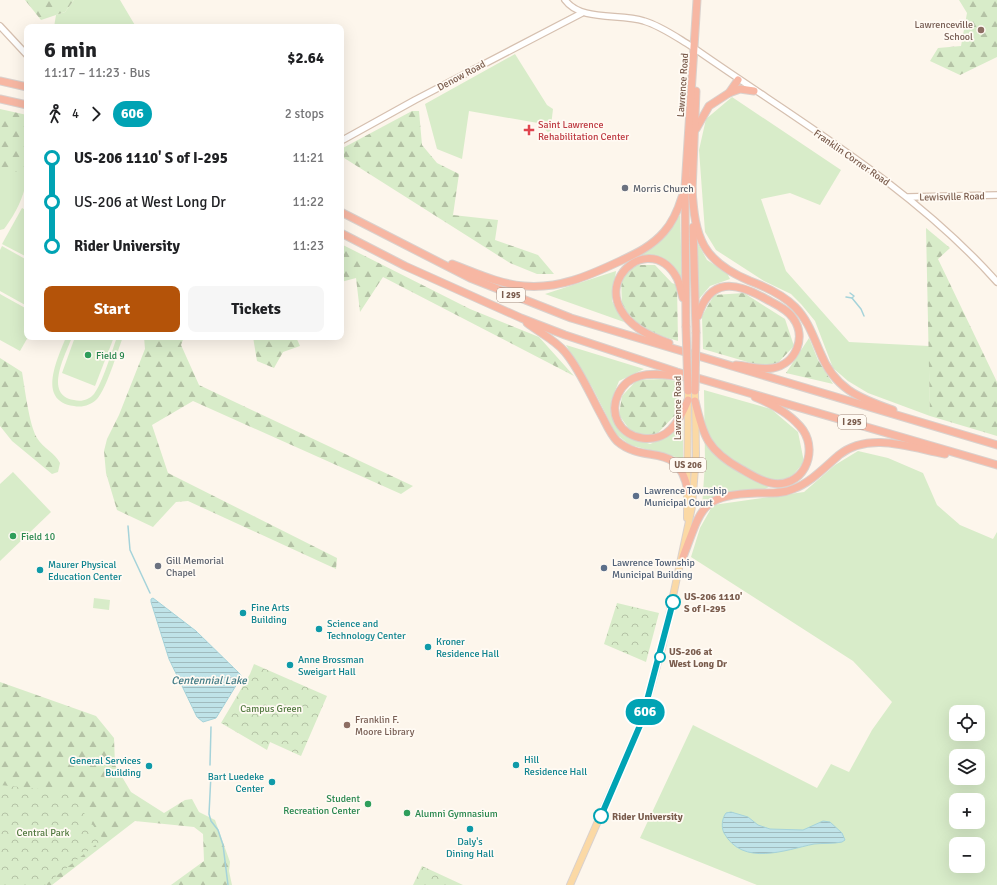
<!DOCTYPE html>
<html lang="en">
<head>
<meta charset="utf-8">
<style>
	body { margin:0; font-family:Signika,sans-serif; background:#f6f6f6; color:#202124; height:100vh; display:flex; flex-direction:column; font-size:15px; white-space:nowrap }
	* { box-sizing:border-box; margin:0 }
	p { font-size:13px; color:#757577 }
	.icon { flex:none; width:22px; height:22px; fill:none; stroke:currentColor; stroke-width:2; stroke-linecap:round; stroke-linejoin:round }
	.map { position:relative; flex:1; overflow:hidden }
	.side { position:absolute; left:24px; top:24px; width:320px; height:316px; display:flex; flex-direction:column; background:#fff; border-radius:8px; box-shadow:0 4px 16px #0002 }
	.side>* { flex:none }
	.badge { padding:0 8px; border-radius:13px; font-size:14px; line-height:26px }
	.buttons { position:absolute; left:949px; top:705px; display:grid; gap:8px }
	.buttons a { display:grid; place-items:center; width:36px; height:36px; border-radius:8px; background:#fff; box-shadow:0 4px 16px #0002; font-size:20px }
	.map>.badge { position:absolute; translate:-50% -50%; box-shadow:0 0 0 2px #fff }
	.legs { display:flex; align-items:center; gap:6px; height:44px; padding:0 20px; font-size:13px }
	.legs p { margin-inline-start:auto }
	.summary { display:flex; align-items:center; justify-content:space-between; height:68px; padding:0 20px }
	h1 { font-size:22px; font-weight:800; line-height:30px }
	.action { display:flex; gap:8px; margin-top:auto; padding:8px 20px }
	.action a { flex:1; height:46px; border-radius:8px; background:#b45309; color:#fff; font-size:16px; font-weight:800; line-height:46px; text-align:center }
	.action a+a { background:#f6f6f6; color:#202124 }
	ul { padding:0 20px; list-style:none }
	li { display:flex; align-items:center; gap:14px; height:44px; font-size:15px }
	li i { display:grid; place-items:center; width:6px; height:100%; margin:0 5px; background:currentColor }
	li i::after { content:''; width:10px; height:10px; margin:-5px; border:3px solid; border-radius:50%; background:#fff }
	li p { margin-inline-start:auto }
	li:first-child i { background:linear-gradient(#0000 50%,currentColor 0) }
	li:last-child i { background:linear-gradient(currentColor 50%,#0000 0) }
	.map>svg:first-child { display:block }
</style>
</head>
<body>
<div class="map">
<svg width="997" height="885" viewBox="0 0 997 885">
	<defs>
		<pattern id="forest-firs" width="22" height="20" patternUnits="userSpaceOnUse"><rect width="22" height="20" fill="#d8ecc9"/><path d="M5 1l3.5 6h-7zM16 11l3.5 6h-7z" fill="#b4c2a5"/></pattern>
		<pattern id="park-crowns" width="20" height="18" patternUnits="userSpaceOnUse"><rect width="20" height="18" fill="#d8ecc9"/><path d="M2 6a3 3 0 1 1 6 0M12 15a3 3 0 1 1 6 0" fill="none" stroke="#b4c2a5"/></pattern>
		<pattern id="water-rules" width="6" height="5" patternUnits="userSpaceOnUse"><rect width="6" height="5" fill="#bfe3e8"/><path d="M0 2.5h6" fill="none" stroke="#a0bbbe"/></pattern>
	</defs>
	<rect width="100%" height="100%" fill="#fdf6ec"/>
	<g fill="#d8ecc9" fill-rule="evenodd">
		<path d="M74,0H120L136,27H54L56,15L65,12Z"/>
		<path d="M515,54L547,105L553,109L550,134L538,123L469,111L462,159L437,149L425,104Z"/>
		<path d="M732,97L841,170L820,205L790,193L761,199L786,271L849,342L929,346L930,416L868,393L848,381L833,368L815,321L801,304L791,294L764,281L716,250L705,232L699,150L706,119Z"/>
		<path d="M0,172H27C27,192 16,213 4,229L0,230Z"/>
		<path d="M22,208L27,211V257L2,244Z"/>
		<path d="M680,215L682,279C668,261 662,254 639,255L665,235Z"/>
		<path d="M696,240L707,260L727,273L730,279L710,286L698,300Z"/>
		<path d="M2,246L27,260V306L0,291V250Z"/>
		<path d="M616,271L612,301L624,322L545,294Z"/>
		<path d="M0,294L27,309L28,337L20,351L0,340Z"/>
		<path d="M66,337H72C66,354 43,395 74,400C81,402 89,400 94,394C102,384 112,351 117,337H123C117,352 107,388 97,399C91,405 82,408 74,406C36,401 58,358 66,337Z"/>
		<path d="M75,337H114L95,386L62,373Z"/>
		<path d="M566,345L644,369L619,381L611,401L615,423L627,436L650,444L663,439L683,423V459L630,445L616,434L592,387Z"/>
		<path d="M704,390L771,409L798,432L804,462L793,475L761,491L721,494L702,507L705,463Z"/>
		<path d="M858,451L888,458L923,473L937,505L960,525L993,539L997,532V885H757L640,838L693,725L817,788L831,764L849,772L872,730L892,702L853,661L691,557L700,528L713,505L804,492L835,465ZM956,712H978V734H956ZM956,756H978V778H956ZM956,800H978V822H956ZM956,844H978V866H956Z"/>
		<path d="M13,472L51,512L0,561V484Z"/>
		<path d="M94,598L110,600L109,610L93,608Z"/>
	</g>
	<g fill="url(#forest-firs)">
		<path d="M25,0H74L65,12L41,20Z"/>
		<path d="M959,0H997V57L960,75L930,61L938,48L961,46L967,13Z"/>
		<path d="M0,109L27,115V172H0Z"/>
		<path d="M412,111H419L422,145L437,163L459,174L453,215L498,220L495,240L538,255L554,274H537L510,263L341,156V149Z"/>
		<path d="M926,228L950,248L938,259L997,382V436L930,416Z"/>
		<path d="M341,244L470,309L539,337L574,376L383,277L360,312L356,278L341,282Z"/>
		<path d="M634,265H655L672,283L677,285L678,341L645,331L622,307L621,276Z"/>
		<path d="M744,293L785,319L794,346L775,366L768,368L703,349L702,316L714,295Z"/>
		<path d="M144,337H184L181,345L199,385L413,486L401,494L193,401L152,425L168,473L337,558L336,569L188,501L176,502L153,527L117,510L106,473L104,451L107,439L119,415L145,349Z"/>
		<path d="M253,337H296L300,346L283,352L274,368L257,361Z"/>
		<path d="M809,338L818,360L833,384L786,373Z"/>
		<path d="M0,358L22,372C25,389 29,424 37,438C43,448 55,453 60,463L58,472L52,474L12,441L0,426Z"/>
		<path d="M663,378L679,382L678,412L656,435L632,433L619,415L622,396L637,380L663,379Z"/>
		<path d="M0,682L96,716L114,738L115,765L131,792L164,813L185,800L192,799L199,812L215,820L230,862L229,871L232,885H171L204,861L203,834L194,827L135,821L52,885H0Z"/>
	</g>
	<g fill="url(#park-crowns)">
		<path d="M617,603L659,613L646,662L604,644Z"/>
		<path d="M254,664L327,696L301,756L270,742L267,750L221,723L250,674Z"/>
		<path d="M0,785L69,792L103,839L45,885H0Z"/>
		<path d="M422,866L463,885H413Z"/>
	</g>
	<g fill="url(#water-rules)" stroke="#a5d3da">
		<path d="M153,598L196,631L241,675L240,679L216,718L203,722L197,717L169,659L151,602V599Z"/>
		<path d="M731,812L748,817L758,825L770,829L803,830L823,821L830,822L842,833L845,840L842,842C833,844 823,843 814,844C785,850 743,867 724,833C721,827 722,818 726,813Z"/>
	</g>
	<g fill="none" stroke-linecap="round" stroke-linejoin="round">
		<g stroke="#a5d3da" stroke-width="1.5">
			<path d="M850,293L854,296L852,298"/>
			<path d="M846,297L852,298L861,309L864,316"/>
			<path d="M128,526L130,550L150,593"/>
			<path d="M210,765L211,727"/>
			<path d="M211,774L209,814L211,821L218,830L223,845L228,885"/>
		</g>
		<g stroke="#d6c0b0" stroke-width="8">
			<g id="secondary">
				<path d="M565,0C581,22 620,13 644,21C661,26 676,37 691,46C796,120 911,185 997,282"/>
				<path d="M0,26L27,55"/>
				<path d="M341,141L415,100L582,13"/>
				<path d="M908,197L997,195"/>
			</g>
		</g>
		<g stroke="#dad1cd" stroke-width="8">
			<g id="primary">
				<path d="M687,518L688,391"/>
				<path d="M570,885L641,723L662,648L692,507L696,455L695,391"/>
			</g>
		</g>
		<g stroke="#dad1cd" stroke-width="9">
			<g id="highway">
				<path d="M0,81L27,87"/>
				<path d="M729,93L740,89L754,91"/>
				<path d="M0,99L27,105"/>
				<path d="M696,129L709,106L729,93L738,80"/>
				<path d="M692,189C695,238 702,261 750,281C766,287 783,295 795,307C808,320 813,336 820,352C834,388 858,398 893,410"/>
				<path d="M692,192L696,91"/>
				<path d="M341,212L470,278L571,318L997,445"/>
				<path d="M693,227L696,332"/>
				<path d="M341,233L405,266L521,318L565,335L677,372L997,465"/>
				<path d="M452,264C476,273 499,284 524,286C559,289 588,276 618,262C635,254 651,247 664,232C673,222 678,210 682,197"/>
				<path d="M698,316C710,277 736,282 766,299C775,304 787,309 793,318C807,337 796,364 773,368C761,370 748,366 736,365"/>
				<path d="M527,323C540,333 555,340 565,352C581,371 591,397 603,418C607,426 611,435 617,441C646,466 678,439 688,491"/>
				<path d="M686,326L685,188L697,0"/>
				<path d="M669,343C562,307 645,220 677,278C680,284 681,292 683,298"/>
				<path d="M685,377C671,376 654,372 640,376C620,381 609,404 618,422C628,441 657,444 671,429C679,421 684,410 688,400"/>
				<path d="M695,401C703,436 708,451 741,469C750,474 760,481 771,483C802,489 819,454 803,430C792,415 772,404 755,397"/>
				<path d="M683,557C702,508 700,495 757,493C769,493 782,494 793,489C810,483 825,467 839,455C869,431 912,448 945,454"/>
			</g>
		</g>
		<use href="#secondary" stroke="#fff" stroke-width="5.5"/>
		<use href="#primary" stroke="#fbd9a5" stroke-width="6"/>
		<use href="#highway" stroke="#f7b7a3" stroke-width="7"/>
		<g stroke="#dad1cd" stroke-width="9" stroke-linecap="butt">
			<g id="highway-bridge">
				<path d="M686,326L688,391"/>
				<path d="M695,391L696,332"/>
			</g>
		</g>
		<use href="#highway-bridge" stroke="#f7b7a3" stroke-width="7"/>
	</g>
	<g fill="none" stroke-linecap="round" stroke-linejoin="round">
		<g stroke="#fff" stroke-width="9">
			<path id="line-1" d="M601,816L641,723L673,602"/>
		</g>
		<use href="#line-1" stroke="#00a3b4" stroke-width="6"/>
	</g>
	<g fill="#8d6e63" stroke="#fffaf3" stroke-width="1.5">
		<circle cx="981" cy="30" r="4"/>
		<circle cx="347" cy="725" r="4"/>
	</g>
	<path fill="#e0444e" stroke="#fffaf3" stroke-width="1.5" d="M527 124h4v4h4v4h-4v4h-4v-4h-4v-4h4z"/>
	<g fill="#6b7280" stroke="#fffaf3" stroke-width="1.5">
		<circle cx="625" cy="188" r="4"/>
		<circle cx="158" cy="566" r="4"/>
	</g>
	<g fill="#2e9e5b" stroke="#fffaf3" stroke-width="1.5">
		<circle cx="88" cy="355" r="4"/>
		<circle cx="13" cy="536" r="4"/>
		<circle cx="368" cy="804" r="4"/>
		<circle cx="407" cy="813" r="4"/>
	</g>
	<g fill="#5c6f8a" stroke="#fffaf3" stroke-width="1.5">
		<circle cx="636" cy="496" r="4"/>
		<circle cx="604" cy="568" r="4"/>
	</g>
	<g fill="#0f9aa8" stroke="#fffaf3" stroke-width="1.5">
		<circle cx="40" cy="570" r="4"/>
		<circle cx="243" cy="613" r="4"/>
		<circle cx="319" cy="629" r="4"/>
		<circle cx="428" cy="647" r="4"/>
		<circle cx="290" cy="665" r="4"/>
		<circle cx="516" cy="765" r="4"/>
		<circle cx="149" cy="766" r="4"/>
		<circle cx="272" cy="782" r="4"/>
		<circle cx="470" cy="829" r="4"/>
	</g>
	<g fill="#fff" stroke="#00a3b4" stroke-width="2">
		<circle cx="673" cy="602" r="7"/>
		<circle cx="660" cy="657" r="5"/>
		<circle cx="601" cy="816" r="7"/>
	</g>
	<g text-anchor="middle" stroke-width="3.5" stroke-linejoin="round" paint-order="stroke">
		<g fill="#fffaf3" stroke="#a28b7f" stroke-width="1">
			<rect x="497" y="288" width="28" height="14" rx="3"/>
			<rect x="838" y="415" width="28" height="14" rx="3"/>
			<rect x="670" y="458" width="36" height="14" rx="3"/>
		</g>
		<g font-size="9" font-weight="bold" fill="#7a5c4d">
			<text x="511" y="298">I 295</text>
			<text x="852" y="425">I 295</text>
			<text x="688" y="468">US 206</text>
		</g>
		<g font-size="10" fill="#785e54" stroke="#fffaf3" text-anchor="end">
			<text x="973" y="28">Lawrenceville<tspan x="973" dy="12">School</tspan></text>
			<text x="355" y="723" text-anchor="start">Franklin F.<tspan x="355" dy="12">Moore Library</tspan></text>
		</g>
		<g font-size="10" fill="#7a5c4d" stroke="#fffaf3">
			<text transform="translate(461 75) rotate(-28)" y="4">Denow Road</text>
			<text transform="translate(682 85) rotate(-86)" y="4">Lawrence Road</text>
			<text transform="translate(852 157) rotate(35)" y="4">Franklin Corner Road</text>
			<text transform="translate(952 196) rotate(-1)" y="4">Lewisville Road</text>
			<text transform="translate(677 408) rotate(-90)" y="4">Lawrence Road</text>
		</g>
		<g font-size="10" fill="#be3a42" stroke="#fffaf3" text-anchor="start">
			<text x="538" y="128">Saint Lawrence<tspan x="538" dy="12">Rehabilitation Center</tspan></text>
		</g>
		<g font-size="10" fill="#5b616d" stroke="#fffaf3" text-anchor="start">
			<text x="633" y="192">Morris Church</text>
			<text x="166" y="564">Gill Memorial<tspan x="166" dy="12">Chapel</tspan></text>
		</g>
		<g font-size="10" fill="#27864d" stroke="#fffaf3" text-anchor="start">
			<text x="96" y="359">Field 9</text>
			<text x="21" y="540">Field 10</text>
			<text x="360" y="802" text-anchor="end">Student<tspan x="360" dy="12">Recreation Center</tspan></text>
			<text x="415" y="817">Alumni Gymnasium</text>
		</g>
		<g font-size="10" fill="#4e5e75" stroke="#fffaf3" text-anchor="start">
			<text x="644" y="494">Lawrence Township<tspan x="644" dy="12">Municipal Court</tspan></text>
			<text x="612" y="566">Lawrence Township<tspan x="612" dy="12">Municipal Building</tspan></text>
		</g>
		<g font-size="10" fill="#0d838f" stroke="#fffaf3" text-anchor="start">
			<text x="48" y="568">Maurer Physical<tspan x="48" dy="12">Education Center</tspan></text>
			<text x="251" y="611">Fine Arts<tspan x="251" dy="12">Building</tspan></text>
			<text x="327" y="627">Science and<tspan x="327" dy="12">Technology Center</tspan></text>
			<text x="436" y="645">Kroner<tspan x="436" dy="12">Residence Hall</tspan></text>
			<text x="298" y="663">Anne Brossman<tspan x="298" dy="12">Sweigart Hall</tspan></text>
			<text x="524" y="763">Hill<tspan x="524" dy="12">Residence Hall</tspan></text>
			<text x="141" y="764" text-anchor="end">General Services<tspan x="141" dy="12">Building</tspan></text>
			<text x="264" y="780" text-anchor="end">Bart Luedeke<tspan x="264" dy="12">Center</tspan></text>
			<text x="470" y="845" text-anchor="middle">Daly's<tspan x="470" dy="12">Dining Hall</tspan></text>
		</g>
		<g font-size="10" font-weight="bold" fill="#7a5c4d" stroke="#fffaf3" text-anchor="start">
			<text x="684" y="600">US-206 1110'<tspan x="684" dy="12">S of I-295</tspan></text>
			<text x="669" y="655">US-206 at<tspan x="669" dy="12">West Long Dr</tspan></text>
			<text x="612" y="820">Rider University</text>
		</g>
		<g font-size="10" fill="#537a41" stroke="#fffaf3">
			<text x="271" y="712">Campus Green</text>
			<text x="43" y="836">Central Park</text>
		</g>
		<g font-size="11" font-style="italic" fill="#437c86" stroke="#fffaf3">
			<text x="209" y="684">Centennial Lake</text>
		</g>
	</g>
</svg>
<div class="buttons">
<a><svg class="icon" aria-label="locate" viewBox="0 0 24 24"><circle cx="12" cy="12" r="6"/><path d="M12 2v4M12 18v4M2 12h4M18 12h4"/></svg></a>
<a><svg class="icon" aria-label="layers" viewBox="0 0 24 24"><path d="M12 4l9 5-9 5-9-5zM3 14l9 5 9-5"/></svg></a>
<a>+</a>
<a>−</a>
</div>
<b class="badge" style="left:645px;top:712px;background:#00a3b4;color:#fff">606</b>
<section class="side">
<div class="summary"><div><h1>6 min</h1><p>11:17 – 11:23 · Bus</p></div><b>$2.64</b></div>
<div class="legs"><svg class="icon" aria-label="walk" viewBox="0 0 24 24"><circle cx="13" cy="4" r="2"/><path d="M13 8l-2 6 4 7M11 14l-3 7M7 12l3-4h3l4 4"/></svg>4<svg class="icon" aria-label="forward" viewBox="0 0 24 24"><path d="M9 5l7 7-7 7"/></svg><b class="badge" style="background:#00a3b4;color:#fff">606</b><p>2 stops</p></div>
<ul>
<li><i style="color:#00a3b4"></i><b>US-206 1110' S of I-295</b><p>11:21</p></li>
<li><i style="color:#00a3b4"></i><span>US-206 at West Long Dr</span><p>11:22</p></li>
<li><i style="color:#00a3b4"></i><b>Rider University</b><p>11:23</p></li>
</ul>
<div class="action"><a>Start</a><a>Tickets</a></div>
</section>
</div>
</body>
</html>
